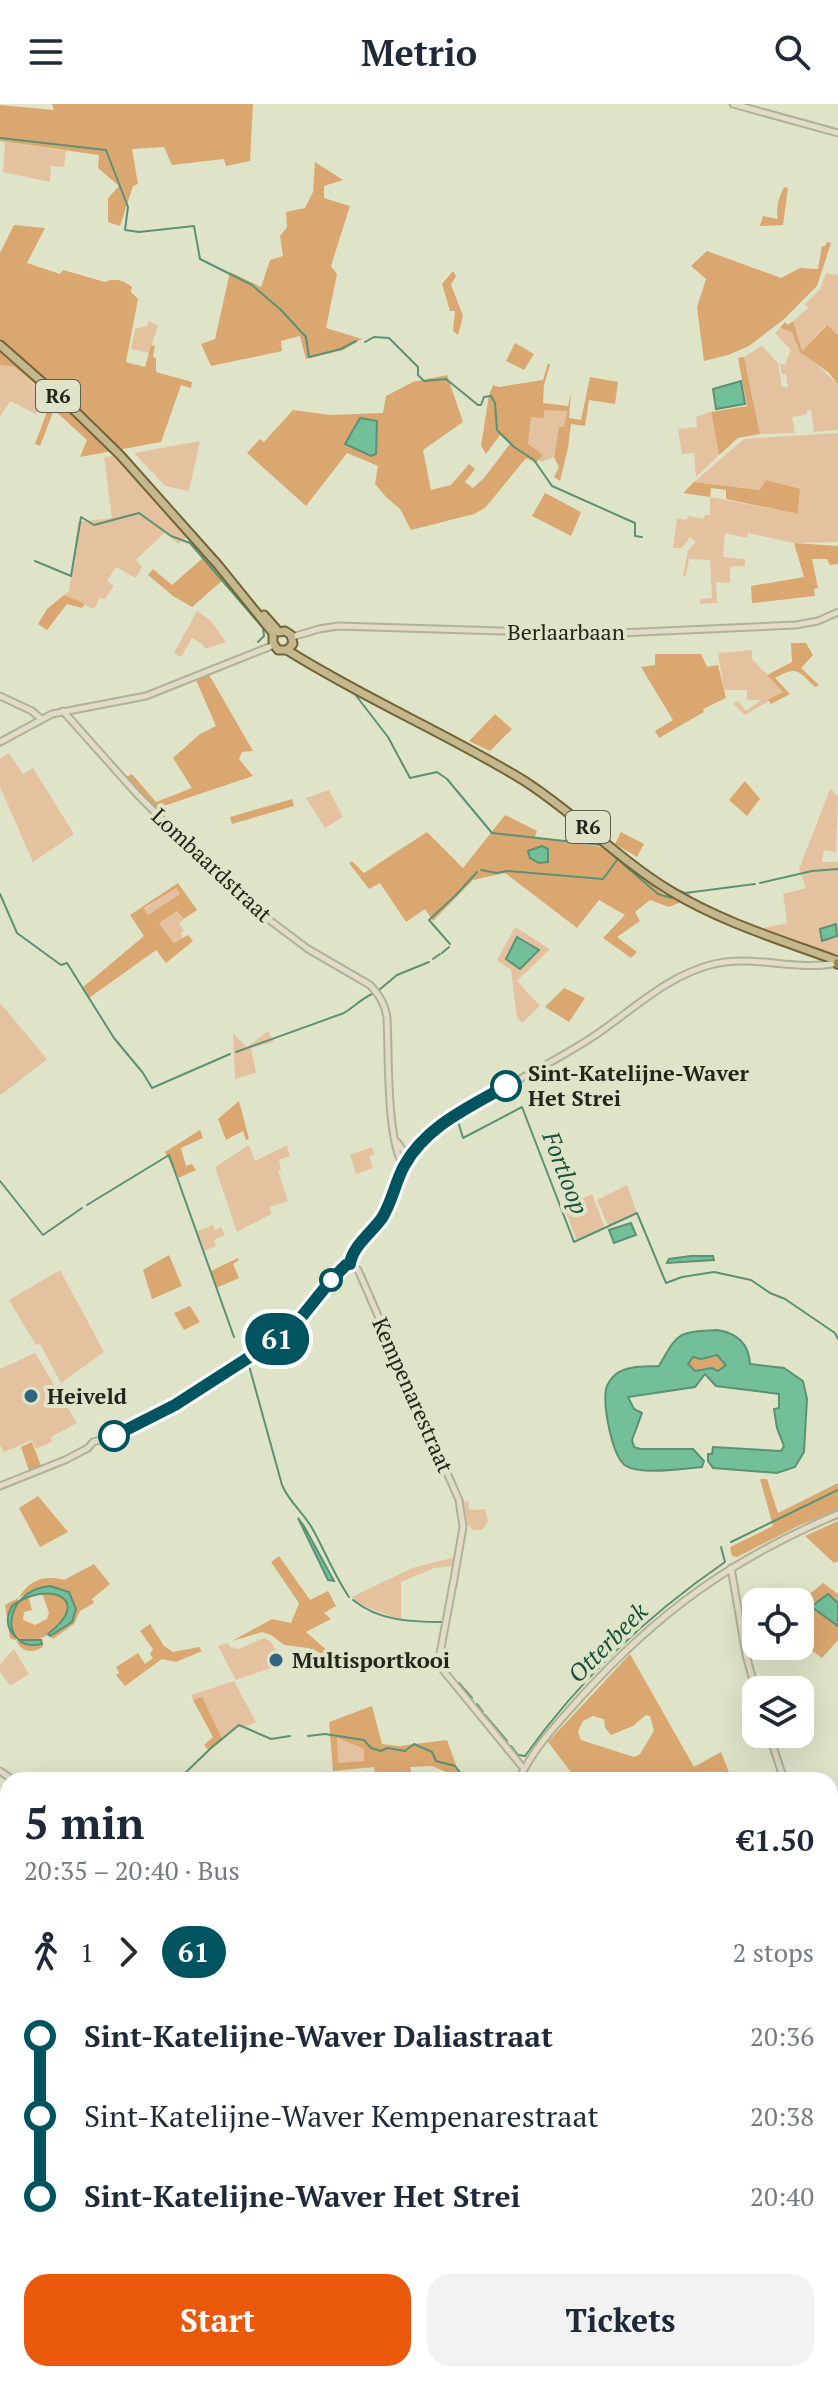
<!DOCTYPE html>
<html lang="en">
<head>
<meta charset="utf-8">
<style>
	body { margin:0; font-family:"PT Serif",serif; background:#f2f2f3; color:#1f2937; height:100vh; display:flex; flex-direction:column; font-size:30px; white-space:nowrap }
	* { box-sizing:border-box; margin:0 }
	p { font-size:26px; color:#747a83 }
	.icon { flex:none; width:44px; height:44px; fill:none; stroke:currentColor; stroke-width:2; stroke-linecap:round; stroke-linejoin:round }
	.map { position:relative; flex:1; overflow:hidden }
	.drawer { position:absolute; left:0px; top:1668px; width:838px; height:610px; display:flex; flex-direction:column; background:#fff; border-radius:24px 24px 0 0; box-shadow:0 8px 32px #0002 }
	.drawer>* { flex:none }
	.badge { padding:0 16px; border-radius:26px; font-size:28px; line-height:52px }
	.controls { position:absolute; left:742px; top:1484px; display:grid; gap:16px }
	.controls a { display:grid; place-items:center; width:72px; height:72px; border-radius:16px; background:#fff; box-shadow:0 8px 32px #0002; font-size:40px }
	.map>.badge { position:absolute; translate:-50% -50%; box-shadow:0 0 0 4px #fff }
	.legs { display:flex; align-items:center; gap:12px; height:88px; padding:0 24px; font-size:26px }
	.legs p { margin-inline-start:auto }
	.headline { display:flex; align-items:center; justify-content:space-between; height:136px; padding:0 24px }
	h1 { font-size:44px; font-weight:600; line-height:60px }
	.cta { display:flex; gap:16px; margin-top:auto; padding:16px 24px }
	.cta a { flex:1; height:92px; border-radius:24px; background:#ea580c; color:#fff; font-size:32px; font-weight:600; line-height:92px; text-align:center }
	.cta a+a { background:#f2f2f3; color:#1f2937 }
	ul { padding:0 24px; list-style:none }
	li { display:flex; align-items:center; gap:28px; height:80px; font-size:30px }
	li i { display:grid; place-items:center; width:12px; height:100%; margin:0 10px; background:currentColor }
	li i::after { content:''; width:20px; height:20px; margin:-10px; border:6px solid; border-radius:50%; background:#fff }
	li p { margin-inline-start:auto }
	li:first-child i { background:linear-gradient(#0000 50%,currentColor 0) }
	li:last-child i { background:linear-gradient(currentColor 50%,#0000 0) }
	header { display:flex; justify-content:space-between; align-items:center; height:104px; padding:0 24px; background:#fff; font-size:36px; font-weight:600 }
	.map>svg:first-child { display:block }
</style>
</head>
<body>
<header><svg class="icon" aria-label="menu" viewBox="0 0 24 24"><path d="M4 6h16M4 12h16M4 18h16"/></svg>Metrio<svg class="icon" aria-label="search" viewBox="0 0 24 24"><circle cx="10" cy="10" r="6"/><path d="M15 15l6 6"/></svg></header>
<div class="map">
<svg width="838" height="2277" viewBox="0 0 838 2277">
	<rect width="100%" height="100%" fill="#dfe4c8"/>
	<g fill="#e4c29f">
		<path d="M5,38L66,47L64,63L51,62L50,78L3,68Z"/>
		<path d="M826,169L838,171V231L826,221L802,247L838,280V326L814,328L811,306L807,307V310L792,313L795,329L760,330L744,253L762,242L778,259L782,283H788L786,270H782L780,260H785L791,246L775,229L780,224L792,228L801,247L793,217L808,204L805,200L820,185Z"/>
		<path d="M149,217L158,222L149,249L131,245L135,225L147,222Z"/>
		<path d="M0,261L14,263L45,290L36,310L10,297L0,313Z"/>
		<path d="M544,306H567L564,324H559L554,353L541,358L539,355L542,351L528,340L531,313Z"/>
		<path d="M709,308H711L719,351L696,373L694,349L682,350L678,325L697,323L696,313Z"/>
		<path d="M838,329V438L794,439L748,429L747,434L725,429L723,453L745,455V462L730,463V479L716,478L717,499L700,500L701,495L712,494L710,456L689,455L686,472H683L688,446L696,438L690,433L682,444H673L677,414L687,416L688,412L703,415L705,411H710V393L798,410L800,386L766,376L761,386L694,378L744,335Z"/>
		<path d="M200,337L189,387L165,382L134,349Z"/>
		<path d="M113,352L187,433L178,440L165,428L136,456L142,463L136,474L116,463L107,477L114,482L105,495L100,494L94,505L64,491L69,487L78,418L112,414L104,353Z"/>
		<path d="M197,507L211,517L226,538L205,545L202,540L192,534L181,553L174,549Z"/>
		<path d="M752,546V555L784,588L745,611L733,600L738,597L746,607L761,596H747V586H724L718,549Z"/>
		<path d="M9,649L23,670L33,664L74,730L33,758L0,683V655Z"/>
		<path d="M830,685L838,692L836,748L824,746L822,758H838V853H836L758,825L787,819L783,790L806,784L799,765Z"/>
		<path d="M329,686L343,713L325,724L306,694Z"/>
		<path d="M176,783L181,790L148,811L144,805Z"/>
		<path d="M177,807L184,815L179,819L184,827L181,828L182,834L174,839L159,819Z"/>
		<path d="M515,823L550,845L517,877L540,902L522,919L517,914L511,866L497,856Z"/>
		<path d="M0,899L47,955L1,991L0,990Z"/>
		<path d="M268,927L274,938L251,944L256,969L235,975L233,929L247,943Z"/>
		<path d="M249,1041L255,1057L287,1041L290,1052L279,1056L281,1066L278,1067L288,1097L270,1103L271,1110L237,1128L215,1063Z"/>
		<path d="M372,1043L374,1050L369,1053L373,1064L356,1070L350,1051Z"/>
		<path d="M627,1081L637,1109L608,1122L597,1096Z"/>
		<path d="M592,1090L605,1124L577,1137L564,1103Z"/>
		<path d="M213,1121L215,1126L221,1123L225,1131L214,1136L216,1142L204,1147L196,1128Z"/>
		<path d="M60,1166L104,1248L61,1279L40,1240L36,1241L9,1196Z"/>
		<path d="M35,1249L77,1319L51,1333L52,1338L36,1345L32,1336L4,1348L0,1341V1265Z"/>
		<path d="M469,1397L468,1403L471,1406L485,1405L488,1418L482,1426H473L467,1420L464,1398Z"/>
		<path d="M456,1453L454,1462L434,1464L401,1478V1516L358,1500L352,1493L412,1464Z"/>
		<path d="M264,1534L270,1537L285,1559L236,1576L218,1542L228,1539L230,1543L238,1545Z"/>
		<path d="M14,1545L29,1570L10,1582L0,1567V1560Z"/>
		<path d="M234,1577L256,1618L242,1624L238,1623L223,1636L202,1594L193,1596L191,1591Z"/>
		<path d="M336,1634L364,1645V1657L337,1659Z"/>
		<path d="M8,1891V1953L0,1955V1894Z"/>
		<path d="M325,2270H364L362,2277H323Z"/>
	</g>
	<g fill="#dba770" fill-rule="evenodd">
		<path d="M52,0H253L250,57L226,62L224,55L172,61L164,43L132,45L138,80L133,82L120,122L108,118V94L119,82L98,64L99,51L0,37V1L54,6Z"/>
		<path d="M315,58L343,76L324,82V94L350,102L331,162L337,170L326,224L362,235L343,246L306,255L300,232L281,237L282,247L211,262L201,240L215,235L230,168L261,183L270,156L283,152L280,132L287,123L286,108L305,104L313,88Z"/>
		<path d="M784,83L788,84L783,121L760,122L763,112L778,115C775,103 780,92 784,83Z"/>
		<path d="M14,121L45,124L27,159L60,170L63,166L105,178C114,173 125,177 132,183L131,188L138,195L126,258L145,263L151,241L155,242L153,253L156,254V268L192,278L191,284L181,281L161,338L80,353L87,336L54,306L40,342L35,340L52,294L14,263L0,261V149Z"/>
		<path d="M827,138L831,139L817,182L784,215L749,242L728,251L704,257L697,203L706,175L691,162L707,147L781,174L800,164L818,165L822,142H825Z"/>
		<path d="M453,167L456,172L451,181L463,212L458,231L453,227L455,207H450L442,180Z"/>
		<path d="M793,217L802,247L827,221L838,231V280L828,268L800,248L792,228L780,224L785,218L788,221Z"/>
		<path d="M515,239L534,250L524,266L506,257Z"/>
		<path d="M744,253L760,330L738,334L719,351L711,308L747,302L738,254Z"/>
		<path d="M548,259L550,261L544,281L543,299L568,302L571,289L569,314L581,316L590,273L618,278L615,300L589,296L585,322L571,320L568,344L560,377L554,373L559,363L554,353L559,323H564L567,307L544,306V314L531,313L528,340L543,351L536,359L526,354L485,404L474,410L411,426L400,405L387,394L375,380L378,362L347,349L306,402L247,349L260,335L264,338L293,306L330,311L383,309L386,292L413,278L447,271L463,318L423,346L431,386L451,381L469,360L475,365L465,378L473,384L484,374L510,340L500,331L486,350L481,342L489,291L493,281L499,283L543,276Z"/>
		<path d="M766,376L800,385L798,410L726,395V386L711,384L710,393L683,389L694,378L760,386Z"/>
		<path d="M545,389L581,408L571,432L532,412Z"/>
		<path d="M794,439L838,442V460L830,461L827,455H812L818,484L814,485L815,492L752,499L751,482L804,473Z"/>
		<path d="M204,453L223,476L192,503L173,492L148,471L153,465L172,481Z"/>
		<path d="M64,491L85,500L82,504L67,500L47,526L38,520L47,505Z"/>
		<path d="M791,539H806L813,551L801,564L819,581L815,583C798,567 797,561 775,574L790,590L771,600L768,596L783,588L767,571L792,558Z"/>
		<path d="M655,550H701L707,563L718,561L726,594L703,605L704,608L659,634L655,627L673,616L641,563L655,561Z"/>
		<path d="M208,569L253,647L242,648L239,655L253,672L155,705L126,673L132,670L156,698L192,684L173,654L200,630L216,622L196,576Z"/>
		<path d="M495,610L512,625L490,647L469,637Z"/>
		<path d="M745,677L760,695L747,712L729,696Z"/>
		<path d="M292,695L294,702L232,720L230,713Z"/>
		<path d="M505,711L537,727L535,733L616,745L615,750L664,791L690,788L689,795L669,803L650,796L635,808L640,817L617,833L637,848L631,854L603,834L625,811L599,796L577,824L505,769L473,776L433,817L425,805L406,818L380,779L369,785L349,759L352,757L364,769L427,728L463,764Z"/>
		<path d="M621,728L644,740L637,753L615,740Z"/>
		<path d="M178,779L197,806L184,815L177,807L159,819L174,839L188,831L193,837L166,859L156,846L89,894L82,884L144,832L130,811ZM176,784L180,790L148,811L144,804Z"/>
		<path d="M564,884L585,894L569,918L545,903Z"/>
		<path d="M239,997L249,1035L246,1036L243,1027L226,1036L218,1015Z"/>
		<path d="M200,1026L203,1034L181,1044L186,1062L192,1060L196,1066L178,1074L165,1048Z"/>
		<path d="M169,1151L182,1182L152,1195L143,1166Z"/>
		<path d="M238,1154L239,1156L233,1160L239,1174L216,1184L211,1167Z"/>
		<path d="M190,1202L200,1218L184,1226L174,1209Z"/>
		<path d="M717,1251L726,1261L718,1267L712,1264L695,1267L687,1260L693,1253H714Z"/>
		<path d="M32,1338L41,1362L29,1367L21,1343Z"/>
		<path d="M760,1375H767L778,1409L838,1379V1406L800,1421L737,1453L732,1452L730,1443L773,1422Z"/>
		<path d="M38,1392L68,1428L40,1443L19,1404Z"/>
		<path d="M838,1417V1457L834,1459L805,1432Z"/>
		<path d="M279,1452L310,1496L328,1487L336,1502L324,1509L331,1515L306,1528L330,1549L328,1552L308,1544L284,1541L271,1531L262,1528L232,1537L272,1515L291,1519L299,1499L271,1458Z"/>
		<path d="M94,1460L110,1480L92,1495L94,1499L80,1507L74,1520L53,1535L50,1532L72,1518L69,1488C44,1477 28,1489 5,1501L10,1534L30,1542L42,1540L43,1543C0,1569 0,1458 64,1476Z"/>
		<path d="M823,1479L838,1490V1499L827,1490L800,1511V1498Z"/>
		<path d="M55,1488C91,1503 41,1551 14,1533L7,1515L12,1501L28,1491L32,1506L24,1508L23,1516L35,1521L47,1515L49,1509L42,1489Z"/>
		<path d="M813,1504L838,1522V1536L822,1554L800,1538L802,1528L800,1518Z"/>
		<path d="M150,1520L164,1542L173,1548L199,1543L202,1547L176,1558L162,1555L125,1582L116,1571L119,1569L116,1563L138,1549L145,1560L153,1554L150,1550L153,1545L140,1527Z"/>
		<path d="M630,1550L694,1663L721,1648L732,1676H577L548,1638ZM646,1611L650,1612L654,1627L640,1650L634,1653L581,1636L578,1627L583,1617L593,1612L604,1615L605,1624L611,1631L633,1622Z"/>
		<path d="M202,1593L223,1636L209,1647L204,1641L213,1633L193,1596Z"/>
		<path d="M372,1602L382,1640L399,1642L447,1636L461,1675L454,1676L451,1670L432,1662L410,1663L412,1672L406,1676H376L374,1663L333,1667L329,1618ZM337,1634L364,1645V1657L338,1659Z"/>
		<path d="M838,1878V1919L830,1926V1884Z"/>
		<path d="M838,2027V2066L833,2069L830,2065V2033Z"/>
	</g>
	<g fill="#72bf9a" stroke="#5b9174" stroke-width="2" fill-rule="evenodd">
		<path d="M741,277L745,300L716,305L713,285Z"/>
		<path d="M360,314L377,317L376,350L371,352L345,340Z"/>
		<path d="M542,742L548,745V758L539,759L530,754L528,747Z"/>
		<path d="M836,820L837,832L822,837L820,825Z"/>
		<path d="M517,833L539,846L520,865L506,855Z"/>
		<path d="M631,1119L636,1131L614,1139L609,1126Z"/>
		<path d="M691,1152H713L714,1156L667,1159L669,1155Z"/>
		<path d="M717,1226C737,1229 749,1240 750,1260L784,1264L803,1277L807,1295L804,1348L795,1363L777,1369L713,1364L708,1357V1350H712L713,1343L781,1347L784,1342L777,1324L774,1305L779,1304V1290L716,1282L705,1270L695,1283L628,1293L634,1305L642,1309L632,1336L634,1343L640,1345H693L704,1357L702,1363C685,1365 640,1371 626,1362C612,1353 603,1302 606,1285C607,1280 612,1273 616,1270C628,1261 646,1263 659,1262C678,1229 676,1228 717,1226ZM717,1251L726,1261L718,1267L712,1264L695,1267L688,1260L693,1253L701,1255Z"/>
		<path d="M298,1414L304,1422L334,1477L328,1476Z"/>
		<path d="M50,1482L69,1488L76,1505L72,1518L50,1532L48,1530C96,1493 45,1476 12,1502C5,1515 7,1527 19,1536H41L42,1540C0,1550 0,1487 50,1482Z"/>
		<path d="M828,1490L838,1499V1522L813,1504L800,1518V1511Z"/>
	</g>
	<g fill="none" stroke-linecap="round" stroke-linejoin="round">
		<g stroke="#5b9174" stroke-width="2">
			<path d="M0,34L106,46L128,103L125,126L139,128L194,122L200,155L252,181L281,206L306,233L309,253L341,245L356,237"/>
			<path d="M365,238L374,233L389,234L418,263V271L424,277L446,275L478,301H481L484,293L491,292L495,299L497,326L514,343L534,356L552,382L635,419V432L642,433"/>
			<path d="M35,457L71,472L81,413L94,421L139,409L171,432L190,439L263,524L264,532L258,538"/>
			<path d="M354,589L388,633L410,674L437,668L447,675L492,729L601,741L658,790L672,794L673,792"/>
			<path d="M481,766L497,769L507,767L603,775L617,756"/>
			<path d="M760,779L812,767L838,765"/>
			<path d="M677,786L685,789L755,780"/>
			<path d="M0,790L17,829L61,861L67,859L114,934L143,969L152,984L230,950"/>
			<path d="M450,840L429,816L456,791L477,768"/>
			<path d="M442,849L449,843"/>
			<path d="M433,855L440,850"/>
			<path d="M379,886L397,871L429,858"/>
			<path d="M236,948L344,909C356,902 359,896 374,889"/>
			<path d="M457,1014L463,1034L522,1003L574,1138L637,1109L666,1179L682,1173L714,1168L751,1176L770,1189L785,1195L835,1229L838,1235"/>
			<path d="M0,1077L43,1131L82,1104"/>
			<path d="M87,1101L169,1051L234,1233"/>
			<path d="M248,1258L282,1381C289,1398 303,1408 312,1424C325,1447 334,1471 349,1493"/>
			<path d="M731,1438L838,1386"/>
			<path d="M353,1496C379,1517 411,1518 442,1518"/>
			<path d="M459,1579L472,1594"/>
			<path d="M477,1600L483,1608"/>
			<path d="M485,1611L507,1637"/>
			<path d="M308,1632L325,1630L364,1636L371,1644L381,1647L387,1644L405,1647L414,1640L432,1648L436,1657L455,1662L466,1676"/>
			<path d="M511,1642L518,1651L525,1652C579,1576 648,1511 725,1458L721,1443"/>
			<path d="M178,1676L212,1643L239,1621L271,1635L290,1632"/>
			<path d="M0,1731L8,1725"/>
			<path d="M830,1834L838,1841"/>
			<path d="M0,2055L8,2051"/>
			<path d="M764,2270L767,2277"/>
			<path d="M819,2277L838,2266"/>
		</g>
		<g stroke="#aeb297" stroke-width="9">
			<g id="secondary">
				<path d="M733,0L838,29"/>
				<path d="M292,533L319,525L338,522L597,530L796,521L818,517L838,508"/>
				<path d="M0,592L32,607L40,614"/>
				<path d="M63,607L136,689L239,793L308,845L370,881C380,892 385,900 387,914C389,949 386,1037 404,1063"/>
				<path d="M0,638L52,610L146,592L274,541"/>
				<path d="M397,1038L405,1049L411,1051"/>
				<path d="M350,1160L358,1166L459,1396L463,1423L453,1481"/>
				<path d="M0,1382L65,1356L88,1344L93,1338L114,1332L159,1310L195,1289L295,1221L332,1175L346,1161L350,1160L352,1151L387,1105L400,1070L411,1051L429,1029L447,1015C494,987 545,964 591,934C631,908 663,874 710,861C752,849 794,868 837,859"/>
				<path d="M731,1464L746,1551L756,1587"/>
				<path d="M453,1480L438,1560L524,1665"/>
				<path d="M769,1630L784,1676"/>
				<path d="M0,1667L13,1676"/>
				<path d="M522,1669L530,1676"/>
				<path d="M519,1676C533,1644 558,1619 581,1593C659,1507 732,1455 838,1410"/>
				<path d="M830,1966L838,1971"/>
			</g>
		</g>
		<g stroke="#736535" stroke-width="11">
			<g id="primary">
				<path d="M0,241L76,308L120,351L218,461L273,529V539L278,546H287C363,594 446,629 523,676C575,709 617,754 669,786C721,818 781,836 838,857"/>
				<path d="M264,511L279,528L285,527L291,531L293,540L287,546"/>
			</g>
		</g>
		<g stroke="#736535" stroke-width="12">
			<path id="highway" d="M838,859V860"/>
		</g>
		<use href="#secondary" stroke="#e2dbc7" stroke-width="5"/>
		<use href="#primary" stroke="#c5b78e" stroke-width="7"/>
		<use href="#highway" stroke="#9e8743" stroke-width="8"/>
	</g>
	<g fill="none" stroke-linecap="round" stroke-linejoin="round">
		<g stroke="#fff" stroke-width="18">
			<path id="line-1" d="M114,1332L175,1301L273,1238L295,1221L332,1175L346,1161L350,1160C352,1143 372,1128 382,1114C392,1098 395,1079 404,1062C426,1022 468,1004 506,982"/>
		</g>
		<use href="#line-1" stroke="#005460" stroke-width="12"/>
	</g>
	<g fill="#fff" stroke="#005460" stroke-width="4">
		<circle cx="506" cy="982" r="14"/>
		<circle cx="331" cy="1176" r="10"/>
		<circle cx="114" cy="1332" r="14"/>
	</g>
	<g fill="#2f6580" stroke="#dfe4c8" stroke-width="3">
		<circle cx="31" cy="1292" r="8"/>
		<circle cx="276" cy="1556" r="8"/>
	</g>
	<g text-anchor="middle" stroke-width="8" stroke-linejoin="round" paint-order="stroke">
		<g fill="#dfe4c8" stroke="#5c5e4f" stroke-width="2">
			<rect x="36" y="276" width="44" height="32" rx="6"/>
			<rect x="566" y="707" width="44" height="32" rx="6"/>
		</g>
		<g font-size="20" font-weight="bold" fill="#24251b">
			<text x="58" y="299">R6</text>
			<text x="588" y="730">R6</text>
		</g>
		<g font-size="22" fill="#24251b" stroke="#dfe4c8">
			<text x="566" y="536">Berlaarbaan</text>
			<text transform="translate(212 761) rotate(43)" y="8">Lombaardstraat</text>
			<text transform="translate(413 1291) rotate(66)" y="8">Kempenarestraat</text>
		</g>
		<g font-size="22" font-weight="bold" fill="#24251b" stroke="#dfe4c8" text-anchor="start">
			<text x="528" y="977">Sint-Katelijne-Waver<tspan x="528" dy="25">Het Strei</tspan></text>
		</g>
		<g font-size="22" font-weight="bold" fill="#24251b" stroke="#dfe4c8" text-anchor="start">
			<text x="47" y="1300">Heiveld</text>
			<text x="292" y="1564">Multisportkooi</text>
		</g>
		<g font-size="24" font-style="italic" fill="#18543b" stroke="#dfe4c8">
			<text transform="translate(565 1069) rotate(69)" y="8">Fortloop</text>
			<text transform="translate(608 1539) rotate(-45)" y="8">Otterbeek</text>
		</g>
	</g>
</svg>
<div class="controls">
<a><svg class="icon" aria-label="locate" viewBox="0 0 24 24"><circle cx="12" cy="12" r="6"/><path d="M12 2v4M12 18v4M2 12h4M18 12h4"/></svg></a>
<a><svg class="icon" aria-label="layers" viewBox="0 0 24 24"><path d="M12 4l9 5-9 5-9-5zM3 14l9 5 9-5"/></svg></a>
</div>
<b class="badge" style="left:277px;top:1235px;background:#005460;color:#fff">61</b>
<section class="drawer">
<div class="headline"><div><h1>5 min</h1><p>20:35 – 20:40 · Bus</p></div><b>€1.50</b></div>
<div class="legs"><svg class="icon" aria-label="walk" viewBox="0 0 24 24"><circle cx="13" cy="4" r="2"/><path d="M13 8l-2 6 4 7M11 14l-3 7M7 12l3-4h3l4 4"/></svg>1<svg class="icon" aria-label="forward" viewBox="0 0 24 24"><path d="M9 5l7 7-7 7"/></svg><b class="badge" style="background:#005460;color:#fff">61</b><p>2 stops</p></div>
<ul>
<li><i style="color:#005460"></i><b>Sint-Katelijne-Waver Daliastraat</b><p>20:36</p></li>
<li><i style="color:#005460"></i><span>Sint-Katelijne-Waver Kempenarestraat</span><p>20:38</p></li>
<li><i style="color:#005460"></i><b>Sint-Katelijne-Waver Het Strei</b><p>20:40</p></li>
</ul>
<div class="cta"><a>Start</a><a>Tickets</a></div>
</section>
</div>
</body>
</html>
